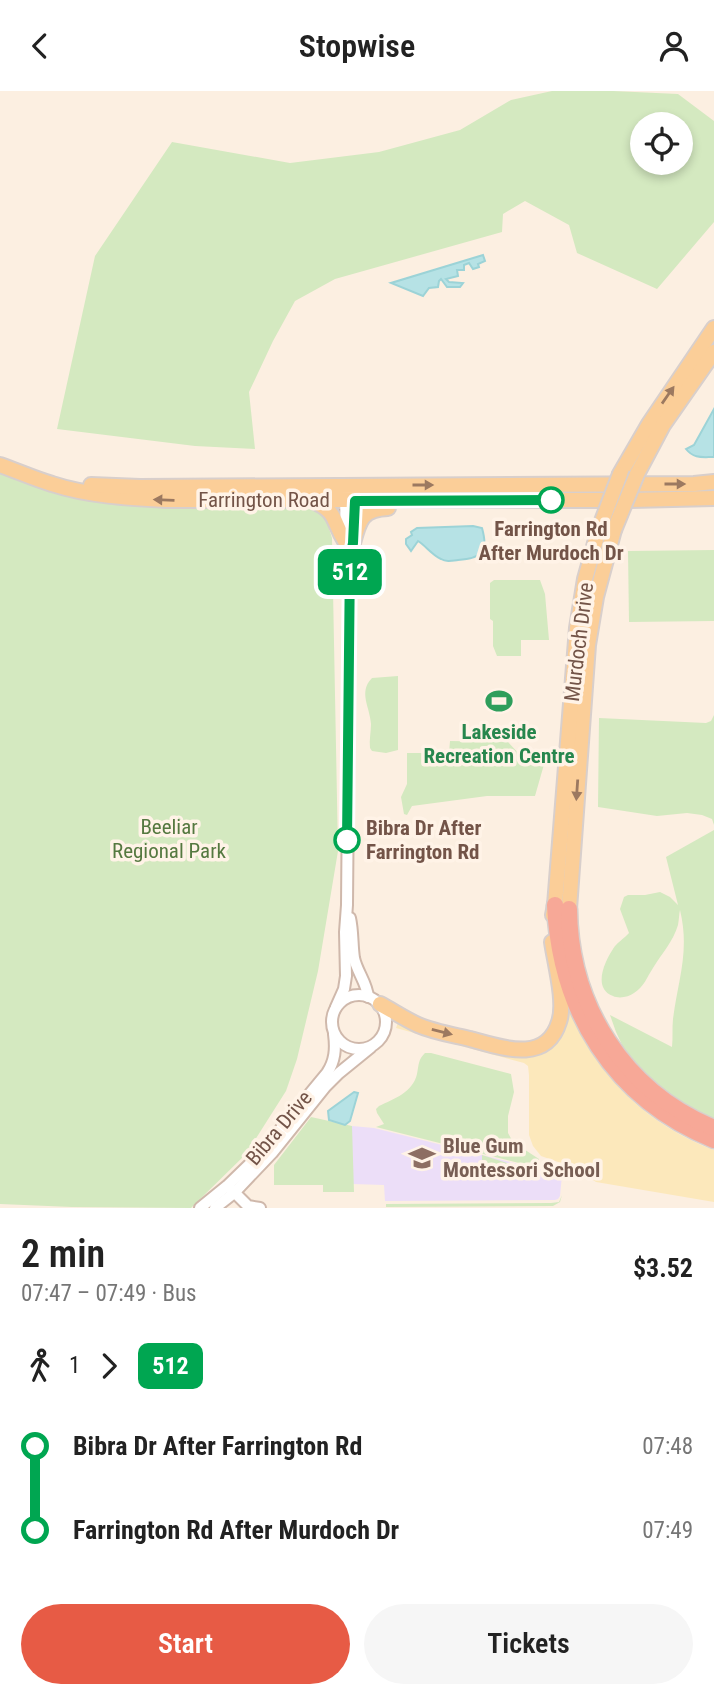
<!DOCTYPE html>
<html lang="en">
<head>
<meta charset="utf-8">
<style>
	body { margin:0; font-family:"Roboto Condensed",sans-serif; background:#f6f6f6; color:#222; height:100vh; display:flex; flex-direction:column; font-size:26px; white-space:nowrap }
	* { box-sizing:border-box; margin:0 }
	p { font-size:23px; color:#767676 }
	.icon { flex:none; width:38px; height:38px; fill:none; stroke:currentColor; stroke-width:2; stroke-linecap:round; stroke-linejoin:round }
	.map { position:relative; height:1117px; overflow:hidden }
	.drawer { display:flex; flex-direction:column; background:#fff; flex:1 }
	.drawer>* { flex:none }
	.badge { padding:0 14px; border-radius:10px; font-size:24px; line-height:46px }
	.tools { position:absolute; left:630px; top:21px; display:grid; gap:14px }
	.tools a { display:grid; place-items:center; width:63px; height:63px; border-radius:50%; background:#fff; box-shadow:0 4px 10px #0003; font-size:35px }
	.map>.badge { position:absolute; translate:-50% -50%; box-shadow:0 0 0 4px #fff }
	.legs { display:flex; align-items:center; gap:10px; height:77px; padding:0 21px; font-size:23px }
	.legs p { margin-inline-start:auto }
	.overview { display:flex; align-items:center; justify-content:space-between; height:119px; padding:0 21px }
	h1 { font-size:38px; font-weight:600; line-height:52px }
	.primary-button { display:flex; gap:14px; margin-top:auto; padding:14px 21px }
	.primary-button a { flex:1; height:80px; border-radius:42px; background:#e75b45; color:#fff; font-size:28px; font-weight:600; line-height:80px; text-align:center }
	.primary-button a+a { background:#f6f6f6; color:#222 }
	ul { padding:0 21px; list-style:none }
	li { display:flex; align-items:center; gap:24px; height:84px; font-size:26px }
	li i { display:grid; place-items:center; width:10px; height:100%; margin:0 9px; background:currentColor }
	li i::after { content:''; width:18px; height:18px; margin:-9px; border:5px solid; border-radius:50%; background:#fff }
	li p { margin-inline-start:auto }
	li:first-child i { background:linear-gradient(#0000 50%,currentColor 0) }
	li:last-child i { background:linear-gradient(currentColor 50%,#0000 0) }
	header { display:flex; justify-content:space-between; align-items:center; height:91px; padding:0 21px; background:#fff; font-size:32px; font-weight:600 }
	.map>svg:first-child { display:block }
</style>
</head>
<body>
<header><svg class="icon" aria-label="back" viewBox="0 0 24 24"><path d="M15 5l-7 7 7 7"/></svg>Stopwise<svg class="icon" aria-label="person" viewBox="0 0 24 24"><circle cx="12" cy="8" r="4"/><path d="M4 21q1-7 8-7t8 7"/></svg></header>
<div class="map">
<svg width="714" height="1117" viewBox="0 0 714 1117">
	<rect width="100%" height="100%" fill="#fcefe1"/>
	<path fill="#ecdef8" d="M352,1035L374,1037L562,1084L560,1105L558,1108L555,1109L385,1110L384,1094L352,1093Z"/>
	<g fill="#d4e9c0" fill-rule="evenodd">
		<path d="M552,0H613L678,3L714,30V131L657,198L577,162L569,134L525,110L503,123L502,141L335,188L295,210L273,250L249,301L255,358L195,355L57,338L95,165L172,51L290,72L379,61L460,39L511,9ZM642,33H681V72H642Z"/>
		<path d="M0,380L38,395L127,414H217L323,418L332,447L338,760L318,880L297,968L286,1000L246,1063L191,1117L72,1116L0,1113Z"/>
		<path d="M714,459V530L629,531L628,460Z"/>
		<path d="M494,489H540L545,503L549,549H521V565H497L493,555V530L490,528V492Z"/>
		<path d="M398,585V659L386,662L372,660L370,657C369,649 371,641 371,633C370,616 358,601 372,587Z"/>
		<path d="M714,624V734L712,728L702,724L687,722L657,725L598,716L599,627L706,632L711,630Z"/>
		<path d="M450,650L508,651L520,664L545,670L535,705H487L412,715L407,724L404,723L401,706L407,693V662H449Z"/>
		<path d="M714,739V1031L691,1020L632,975L616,941L610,924L672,956C673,947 672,937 673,928C678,889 690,860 680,819C679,823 679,829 678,834C673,851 662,862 653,877C647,886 644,896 634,902C629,906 619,908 613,905C592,897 605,870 613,858C617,851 624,848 629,842L620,818L624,806L628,804H645L660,801L670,806L678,814L666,766Z"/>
		<path d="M425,962H431L511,983L514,1001L508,1025V1042L513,1051L539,1068V1077L376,1036L384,1033L377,1022L376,1018L379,1015C394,1008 413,1001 417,983C419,973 418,969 425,962Z"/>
		<path d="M311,1026L352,1035L354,1101H323V1094H274V1074Z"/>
		<path d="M482,1064L507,1072V1087H490L482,1084Z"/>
		<path d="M562,1104L560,1111L553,1115L386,1116V1113L551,1112L559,1111Z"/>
	</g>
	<path fill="#fce8bb" d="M567,914C595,983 645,1033 714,1059V1111L596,1091L575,1077L541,1065L533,1055L529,1044V984L528,975L524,972L396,937L399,929L539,958Z"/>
	<g fill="#b6e2e5" stroke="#9cd3d7" stroke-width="2">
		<path d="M483,164L485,170L478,173L479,176L473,178L469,172L464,174V179H457L458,185L446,188L449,191L463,192L460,196H447L441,188L439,190L438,196L429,197L423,205L391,192Z"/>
		<path d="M714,318V366C702,366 694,368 686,358L694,354Z"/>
		<path d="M473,435L482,437C489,462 482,467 458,469C451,470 446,471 441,468C432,464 426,455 418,450L411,460L406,453V448L412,444L411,441L417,437Z"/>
		<path d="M354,1001L358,1002L350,1030L345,1034L329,1029L328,1020Z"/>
	</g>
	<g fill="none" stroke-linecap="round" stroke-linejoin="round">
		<g stroke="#cfb8ab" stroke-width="14">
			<g id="minor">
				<path d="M345,403L346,450"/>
				<path d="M350,827C353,840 352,854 354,867C357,881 367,892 368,906"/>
				<circle cx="359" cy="931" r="27"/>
				<path d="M336,916L344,898L346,885L345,841L347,814L350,467L353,452L355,403"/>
				<path d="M231,1098L248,1115L260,1117"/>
				<path d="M200,1117L227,1095L260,1063L327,982C335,970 336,958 334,943"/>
				<path d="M215,1117L234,1102L272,1062L325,996L339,982L371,956"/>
			</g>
		</g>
		<g stroke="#d8cfcc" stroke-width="18">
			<g id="major">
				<path d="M0,374C17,380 35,388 52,393C89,405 129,407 167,409H631L714,407"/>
				<path d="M620,383L649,333L714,237"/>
				<path d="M637,383L663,334L714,261"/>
				<path d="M91,394L140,396L694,393L714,391"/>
				<path d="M313,410C338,421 332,430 345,450"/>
				<path d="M353,452C359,429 362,418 388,417"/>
				<path d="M569,818L588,554L596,506L614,439"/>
				<path d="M553,824L555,814L577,537L585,488L599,438"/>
				<path d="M380,913C393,920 405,928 418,934C434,941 453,944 470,948C500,956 546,974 559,931C566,912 555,872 552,851"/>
			</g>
		</g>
		<g stroke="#d8cfcc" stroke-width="19">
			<g id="highway">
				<path d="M555,814C560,920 613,1008 714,1049"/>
				<path d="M569,818C570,915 624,1000 714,1037"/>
			</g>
		</g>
		<use href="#minor" stroke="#fff" stroke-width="10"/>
		<use href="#major" stroke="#fbce98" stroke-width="14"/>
		<use href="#highway" stroke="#f7a897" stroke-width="16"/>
		<g stroke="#d8cfcc" stroke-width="18" stroke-linecap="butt">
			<g id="major-bridge">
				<path d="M599,438L620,383"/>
				<path d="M614,439L637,383"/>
			</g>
		</g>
		<use href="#major-bridge" stroke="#fbce98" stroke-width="14"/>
	</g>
	<defs><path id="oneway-solid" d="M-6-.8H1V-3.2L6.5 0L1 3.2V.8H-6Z" transform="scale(1.75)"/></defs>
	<g fill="#9c7960">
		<use href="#oneway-solid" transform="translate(668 304) rotate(-55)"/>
		<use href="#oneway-solid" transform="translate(675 393)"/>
		<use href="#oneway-solid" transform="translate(423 394)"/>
		<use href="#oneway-solid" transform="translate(164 409) rotate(-178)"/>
		<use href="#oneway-solid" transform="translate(577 699) rotate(94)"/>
		<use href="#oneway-solid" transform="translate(442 941) rotate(14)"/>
	</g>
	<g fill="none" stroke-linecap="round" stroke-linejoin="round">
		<g stroke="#fff" stroke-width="16">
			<path id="line-1" d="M347,749L350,467L353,452L355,410L551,409"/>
		</g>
		<use href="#line-1" stroke="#00a651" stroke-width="10"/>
	</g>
	<defs>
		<g id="stadium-bare" transform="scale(2.1)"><path d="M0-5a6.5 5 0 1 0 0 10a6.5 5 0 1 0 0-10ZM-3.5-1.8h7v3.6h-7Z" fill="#2e9e5b" stroke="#fff3e7" stroke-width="2.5" paint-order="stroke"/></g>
		<g id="school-bare" transform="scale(2.1)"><path d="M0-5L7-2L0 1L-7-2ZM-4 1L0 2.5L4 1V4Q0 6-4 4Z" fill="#8d6e63" stroke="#fff3e7" stroke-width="2.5" paint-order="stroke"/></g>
	</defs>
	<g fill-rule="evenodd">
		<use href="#stadium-bare" x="499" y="610"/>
		<use href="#school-bare" x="422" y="1067"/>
	</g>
	<g fill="#fff" stroke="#00a651" stroke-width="3.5">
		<circle cx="551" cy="409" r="12"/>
		<circle cx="347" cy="749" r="12"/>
	</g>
	<g text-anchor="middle" stroke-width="7" stroke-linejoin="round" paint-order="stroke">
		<g font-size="21" fill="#735448" stroke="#fff3e7">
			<text x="264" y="416">Farrington Road</text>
			<text transform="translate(579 551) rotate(-83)" y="7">Murdoch Drive</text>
			<text transform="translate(279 1037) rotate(-50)" y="7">Bibra Drive</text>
		</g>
		<g font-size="21" font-weight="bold" fill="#735448" stroke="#fff3e7">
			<text x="551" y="445">Farrington Rd<tspan x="551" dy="24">After Murdoch Dr</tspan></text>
			<text x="366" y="744" text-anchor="start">Bibra Dr After<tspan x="366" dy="24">Farrington Rd</tspan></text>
		</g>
		<g font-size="21" font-weight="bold" fill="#27864d" stroke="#fff3e7">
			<text x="499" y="648">Lakeside<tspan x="499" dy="24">Recreation Centre</tspan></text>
		</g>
		<g font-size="21" fill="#557940" stroke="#fff3e7">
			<text x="169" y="743">Beeliar<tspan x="169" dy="24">Regional Park</tspan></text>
		</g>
		<g font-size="21" font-weight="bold" fill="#785e54" stroke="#fff3e7" text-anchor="start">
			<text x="443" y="1062">Blue Gum<tspan x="443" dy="24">Montessori School</tspan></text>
		</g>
	</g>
</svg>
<div class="tools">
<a><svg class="icon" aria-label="locate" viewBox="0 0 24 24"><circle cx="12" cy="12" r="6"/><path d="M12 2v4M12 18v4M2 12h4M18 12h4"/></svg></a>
</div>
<b class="badge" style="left:350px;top:481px;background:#00a651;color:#fff">512</b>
</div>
<section class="drawer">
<div class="overview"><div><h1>2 min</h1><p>07:47 – 07:49 · Bus</p></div><b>$3.52</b></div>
<div class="legs"><svg class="icon" aria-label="walk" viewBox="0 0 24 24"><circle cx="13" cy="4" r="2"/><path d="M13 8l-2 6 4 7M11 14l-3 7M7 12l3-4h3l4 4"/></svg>1<svg class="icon" aria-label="forward" viewBox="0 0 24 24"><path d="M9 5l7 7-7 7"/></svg><b class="badge" style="background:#00a651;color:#fff">512</b></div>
<ul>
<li><i style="color:#00a651"></i><b>Bibra Dr After Farrington Rd</b><p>07:48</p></li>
<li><i style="color:#00a651"></i><b>Farrington Rd After Murdoch Dr</b><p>07:49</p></li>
</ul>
<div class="primary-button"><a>Start</a><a>Tickets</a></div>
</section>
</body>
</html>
